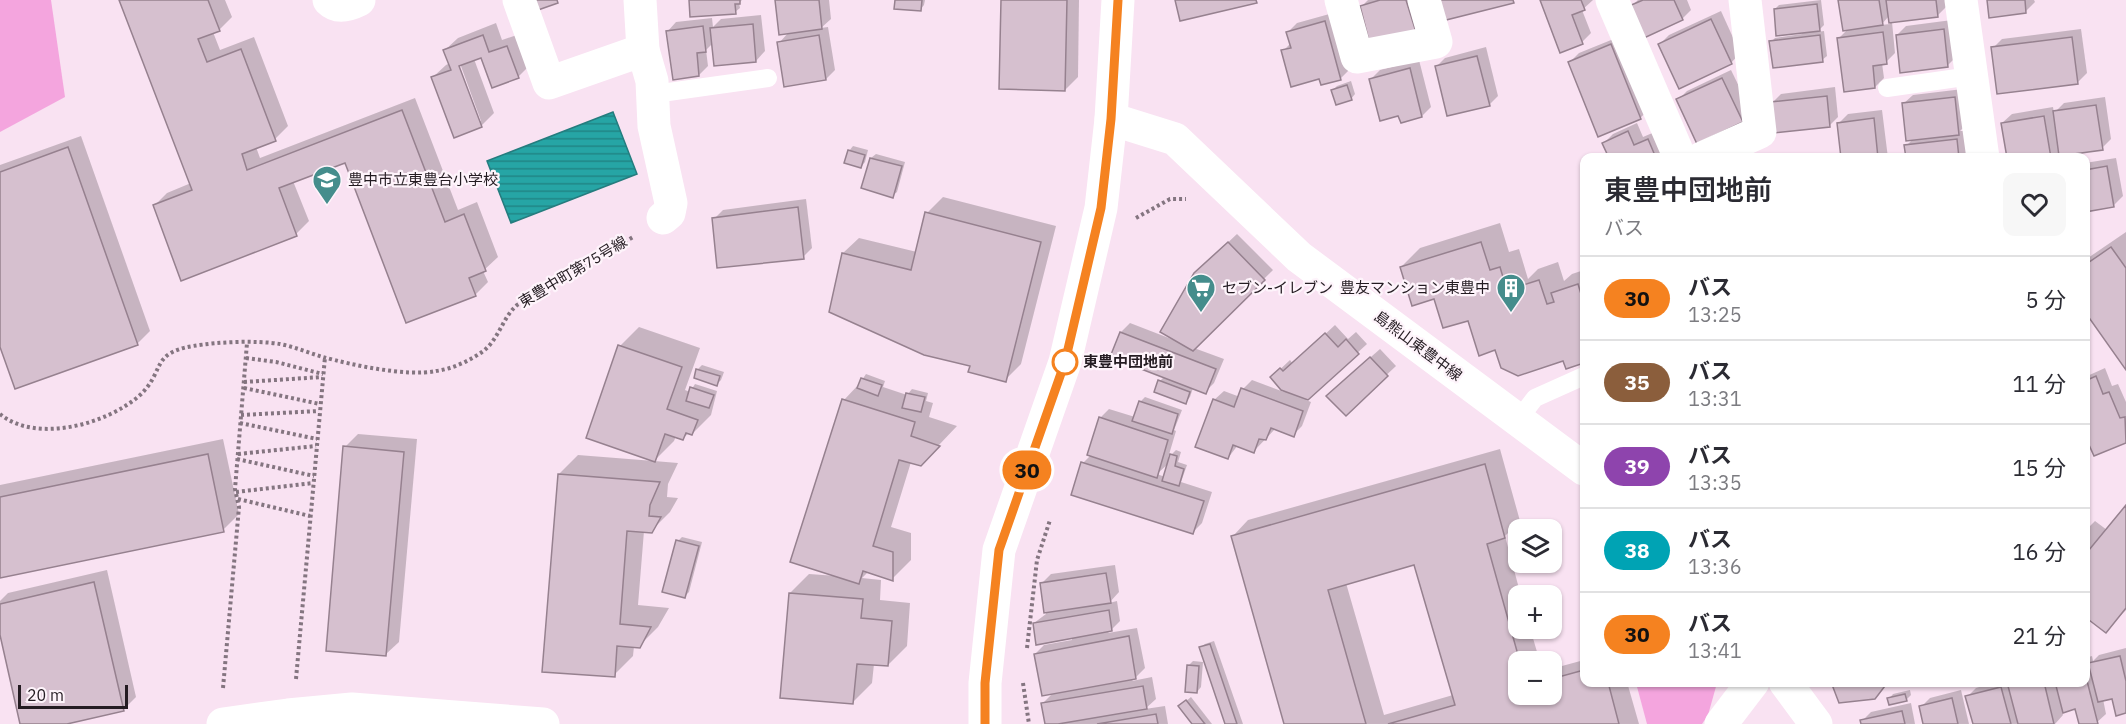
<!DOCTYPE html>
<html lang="ja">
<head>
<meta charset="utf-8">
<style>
	body { margin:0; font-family:"IBM Plex Sans","Noto Sans JP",sans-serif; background:#f7f7f7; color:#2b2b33; height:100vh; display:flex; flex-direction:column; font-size:22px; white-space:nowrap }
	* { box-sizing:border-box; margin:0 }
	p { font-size:20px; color:#7c7c81 }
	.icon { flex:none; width:33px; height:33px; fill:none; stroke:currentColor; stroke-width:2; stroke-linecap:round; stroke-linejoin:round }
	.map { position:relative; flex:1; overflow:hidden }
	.drawer { position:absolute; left:1580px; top:153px; width:510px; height:534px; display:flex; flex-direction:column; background:#fff; border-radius:12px; box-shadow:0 2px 4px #0004 }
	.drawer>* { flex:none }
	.badge { padding:0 12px; border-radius:20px; font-size:21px; line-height:39px }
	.buttons { position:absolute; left:1508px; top:519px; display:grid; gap:12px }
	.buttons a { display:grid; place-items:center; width:54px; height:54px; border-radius:12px; background:#fff; box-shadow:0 2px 4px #0004; font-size:30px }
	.scale { position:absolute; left:18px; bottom:15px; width:110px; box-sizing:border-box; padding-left:6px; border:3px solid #241c22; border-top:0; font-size:16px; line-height:21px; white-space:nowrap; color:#241c22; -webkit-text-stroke:4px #fef4fb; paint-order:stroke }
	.map>.badge { position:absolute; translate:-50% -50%; box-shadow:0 0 0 3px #fff }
	.round { display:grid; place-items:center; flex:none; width:63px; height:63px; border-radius:12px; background:#f7f7f7 }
	.head { display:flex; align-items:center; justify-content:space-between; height:102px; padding:0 24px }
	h1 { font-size:28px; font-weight:600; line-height:45px }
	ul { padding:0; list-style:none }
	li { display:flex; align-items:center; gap:18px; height:84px; padding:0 24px; border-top:2px solid #e1e1e2 }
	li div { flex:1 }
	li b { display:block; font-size:22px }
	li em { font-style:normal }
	li .badge { min-width:66px; font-weight:700; text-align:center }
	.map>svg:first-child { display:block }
</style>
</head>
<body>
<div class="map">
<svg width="2126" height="724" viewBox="0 0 2126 724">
	<defs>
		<pattern id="water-rules" width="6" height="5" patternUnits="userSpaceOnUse" patternTransform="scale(1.5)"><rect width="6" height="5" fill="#26a5a5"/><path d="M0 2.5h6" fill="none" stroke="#218686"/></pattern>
	</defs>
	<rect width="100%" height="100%" fill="#f9e2f2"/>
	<g fill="#f4a5de">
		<path d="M0,0H51L65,97L0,132Z"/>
		<path d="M1636,683H1717L1708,715L1702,724H1647Z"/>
	</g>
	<path fill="url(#water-rules)" stroke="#257c7e" stroke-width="1.5" d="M613,112L637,174L511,223L487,161Z"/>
	<g fill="#0003" fill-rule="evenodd">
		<path d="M121,0H225L232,17L219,30L213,32L220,50L254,37L288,126L275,139L256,147L260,158L415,98L458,210L477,202L498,257L483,271L488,282L475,295L345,161L293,181L309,221L296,234L154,206L167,193L191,183Z"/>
		<path d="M690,0H742L739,3L740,8L735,12Z"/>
		<path d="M777,0H829L831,19L821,28L828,27L835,70L826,79L779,43L789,32Z"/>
		<path d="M896,0H925L924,5L920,10Z"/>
		<path d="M1003,0H1079L1078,77L1065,90Z"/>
		<path d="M1368,0H1418L1416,30L1362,6Z"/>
		<path d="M1541,0H1593L1582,10L1591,33L1582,42Z"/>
		<path d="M1638,0H1687L1691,10L1682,19L1631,7Z"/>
		<path d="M1821,0L1824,25L1817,32L1824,31L1827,56L1822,60L1771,42L1775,38L1802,34V31L1775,9L1779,5Z"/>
		<path d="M1840,0H1946V7L1937,16L1892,22L1895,53L1886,62L1882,63L1884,78L1875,87L1839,38L1848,29ZM1889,16L1890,24L1881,25Z"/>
		<path d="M1989,0H2034L2035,2L2026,11Z"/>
		<path d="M1721,11L1740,53L1731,63L1680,87L1660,44L1669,35Z"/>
		<path d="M1333,13L1349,70L1340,79L1321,77L1283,51L1291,43L1288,32L1297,23Z"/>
		<path d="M761,15L765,51L756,61L713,43L706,50L708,66L699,75L667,32L676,22L712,18L713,27L721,19Z"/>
		<path d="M1952,20L1956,57L1947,66L1897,35L1906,26Z"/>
		<path d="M496,23L502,40L520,34L531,64L518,77L482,56L474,59L494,113L481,126L433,77L446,65L450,63L445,50L458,38ZM458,58L481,121H478L455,59Z"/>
		<path d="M2081,29L2087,73L2078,82L1993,48L2002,39Z"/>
		<path d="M1621,36L1650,109L1640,118L1570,62L1579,53Z"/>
		<path d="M1486,47L1498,96L1489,105L1436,67L1445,58Z"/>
		<path d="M1419,60L1431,107L1422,116L1399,114L1371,79L1380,70Z"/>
		<path d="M1731,70L1751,111L1742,121L1678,100L1687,91Z"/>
		<path d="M1351,81L1355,94L1351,99L1333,90L1337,86Z"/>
		<path d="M1835,87L1838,117L1829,126L1772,103L1781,94Z"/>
		<path d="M1963,89L1967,124L1960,131H1966L1969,158H1907L1906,146L1913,139L1903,104L1913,95Z"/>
		<path d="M2105,97L2111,139L2102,148L2060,152L2055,158H2008L2002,123L2012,114L2053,107L2054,113L2064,103Z"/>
		<path d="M1882,110L1888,158H1842L1839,123L1848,114Z"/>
		<path d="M1637,123L1643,137L1657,131L1666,152L1660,158H1610L1604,143L1613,134Z"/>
		<path d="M81,136L150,331L137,344L0,343V165Z"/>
		<path d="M853,146L868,150L865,162L861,167L849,151Z"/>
		<path d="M876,154L905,162L897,192L892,196L863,187L871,158Z"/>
		<path d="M2116,158L2123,196L2114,205L2085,210V163Z"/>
		<path d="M943,197L1056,226L1021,364L1005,380L971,365L843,253L859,238L917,252L927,213Z"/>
		<path d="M806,199L812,248L803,257L714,219L723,210Z"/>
		<path d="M1500,223L1509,252L1519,249L1528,279L1538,269L1558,262L1564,281L1572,274L1584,270V361L1496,349L1469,319L1435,297L1401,267L1420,248Z"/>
		<path d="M2126,232V368L2085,309V260Z"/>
		<path d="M1237,234L1273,270L1194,348L1224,359L1214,383L1205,392L1193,388L1190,397L1186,402L1160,381L1164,377L1121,332L1130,323L1174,340L1205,264Z"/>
		<path d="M1335,325L1348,339L1356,332L1367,344L1306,400L1311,402L1302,426L1293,435L1275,429L1254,451L1238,445L1228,458L1214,400L1224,391L1240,397L1243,389L1252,380L1284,392L1272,377L1290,360L1293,364Z"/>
		<path d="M639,327L700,348L685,390L690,392L695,384L717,391L711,415L692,434L689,433L683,438L676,436L674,441L654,461L678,463L668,484L667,497L678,498L670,512L651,531H644L638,605L669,608L658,627L639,646H634L633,656L614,675L559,474L578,455L654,461L620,346Z"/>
		<path d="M1380,349L1396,366L1346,413L1337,387Z"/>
		<path d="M702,365L724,372L721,380L717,384L698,369Z"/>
		<path d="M2105,368L2112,386L2118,384L2126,402V441L2094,454L2085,432V377Z"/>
		<path d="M866,374L885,381L883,387L907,395L912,389L928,393L926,401L933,403L929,417L957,426L920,465L911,462L891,527L911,533V560L892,579L869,571L862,578L881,580L880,600L910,603L907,646L888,665L874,664L872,683L853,702L790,593L809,574L837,576L844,400L860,383Z"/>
		<path d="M1145,397L1182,410L1174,430L1176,431L1168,458L1176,450L1181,452L1178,462L1187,465L1181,482L1212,492L1202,523L1193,532L1083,463L1091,455L1100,418L1109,409L1135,417L1140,402ZM1169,463L1165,477L1157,474Z"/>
		<path d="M358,434L417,439L399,642L386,654L345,447Z"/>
		<path d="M223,439L239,514L223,530L0,577V485Z"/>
		<path d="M1500,449L1520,521L1505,536L1521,596H1518V628H1530L1540,662H1518V694H1551V669L1584,660V682H1627L1639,724H1285L1233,536L1248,520ZM1415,563L1453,695L1384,715L1346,583Z"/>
		<path d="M2126,507V610L2105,631L2085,615V531L2095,521L2107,530Z"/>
		<path d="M682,537L702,542L689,592L684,597L678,541Z"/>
		<path d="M1115,565L1119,592L1109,603L1117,601L1120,621L1108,633L1137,628L1145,668L1132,681L1152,677L1156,699L1145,709L1165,706L1168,724H1059L1061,722L1046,724L1043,703L1054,692L1035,654L1044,645L1072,640V637L1034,623L1046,614L1041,584L1051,574Z"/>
		<path d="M107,570L136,697L123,710L60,724H21L0,628V601L8,593Z"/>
		<path d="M1214,641L1243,724H1226L1200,648L1205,644Z"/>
		<path d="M2126,648V712L2113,697L2103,699L2106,714L2095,724H2080L2076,707L2062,711L2063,715L2055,724H1974L1967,697L1976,688L1995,682H2011V685L2014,682H2085V658L2092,656L2093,661L2099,655Z"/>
		<path d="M1193,661L1203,662L1201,687L1197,692L1188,666Z"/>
		<path d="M1910,690L1911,695L1906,700L1889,699L1893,694Z"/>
		<path d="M1961,690L1969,724H1925L1921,707L1930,698Z"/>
		<path d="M1191,697L1212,724H1194L1185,702Z"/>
		<path d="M1911,703L1915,724H1862V721L1871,712Z"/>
	</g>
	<g fill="#d6c0cf" stroke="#96818f" stroke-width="1.5">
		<path d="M119,0H208L220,31L198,39L207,62L241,49L276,141L242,154L247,170L402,110L445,222L464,214L486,271L469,278L476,296L406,323L345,163L279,188L297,236L181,281L153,205L192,190Z"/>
		<path d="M534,0H557L558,3L538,10Z"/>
		<path d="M689,0H740V4H735L736,14L690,17Z"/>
		<path d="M775,0H819L822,29L779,35Z"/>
		<path d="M895,0H922L921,11L894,9Z"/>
		<path d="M1001,0H1067L1065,91L999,89Z"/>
		<path d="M1175,0H1256L1257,3L1180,21Z"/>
		<path d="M1380,0H1406L1416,32L1370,45L1360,6Z"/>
		<path d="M1437,0H1513L1514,3L1442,21Z"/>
		<path d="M1540,0H1581L1585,10L1572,15L1583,44L1560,53Z"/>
		<path d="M1643,0H1674L1683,20L1644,38L1629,6Z"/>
		<path d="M1838,0H1879L1883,25L1843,31Z"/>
		<path d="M1886,0H1936L1938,17L1889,23Z"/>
		<path d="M1987,0H2025L2026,13L1989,18Z"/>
		<path d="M1817,4L1820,31L1776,36L1774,9Z"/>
		<path d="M1711,19L1732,64L1679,89L1658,44Z"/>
		<path d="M1325,21L1341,80L1321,85L1319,79L1291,87L1281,50L1291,48L1286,32Z"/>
		<path d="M753,24L756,62L714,66L710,28Z"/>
		<path d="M703,26L706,52L697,53L699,76L673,80L666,31Z"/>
		<path d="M1944,29L1948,67L1900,73L1896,35Z"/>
		<path d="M1883,32L1887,64L1873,66L1875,88L1844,92L1837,38Z"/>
		<path d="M483,35L489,52L507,46L519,78L492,88L481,58L459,66L482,127L454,138L431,77L451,70L443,50Z"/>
		<path d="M819,35L826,80L784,87L777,42Z"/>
		<path d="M1820,35L1823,62L1773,68L1769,41Z"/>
		<path d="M2072,37L2078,84L1997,94L1991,47Z"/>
		<path d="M1611,44L1641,119L1598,137L1568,62Z"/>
		<path d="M1477,56L1490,106L1447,116L1435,66Z"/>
		<path d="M1410,68L1422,117L1401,123L1398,116L1380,121L1369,79Z"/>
		<path d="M1722,78L1743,122L1697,144L1676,99Z"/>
		<path d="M1347,85L1352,100L1336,105L1331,90Z"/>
		<path d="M1827,96L1830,127L1774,133L1770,102Z"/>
		<path d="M1955,97L1959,135L1906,141L1902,103Z"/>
		<path d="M2096,105L2103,150L2059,156L2053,111Z"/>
		<path d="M2044,116L2051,158H2007L2001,123Z"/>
		<path d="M1874,118L1878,158H1841L1837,123Z"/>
		<path d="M1628,131L1634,145L1648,139L1656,158H1609L1602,143Z"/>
		<path d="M1957,139L1959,158H1906L1904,145Z"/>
		<path d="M68,147L138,345L15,389L0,347V172Z"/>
		<path d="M848,150L865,155L861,168L844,163Z"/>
		<path d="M870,158L902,166L893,198L861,188Z"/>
		<path d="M2107,166L2114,207L2085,212V170Z"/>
		<path d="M798,207L804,259L717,268L712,218Z"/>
		<path d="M925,212L1041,242L1006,382L968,372L970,366L924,355L829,312L842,253L911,270Z"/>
		<path d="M1228,242L1265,280L1193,351L1160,332L1194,273Z"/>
		<path d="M1481,242L1490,270L1500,267L1510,301L1521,298L1517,287L1539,280L1547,304L1554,302L1551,293L1578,284L1584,304V363L1566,369L1563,361L1518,376L1501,368L1495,350L1479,356L1468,321L1443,328L1434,299L1412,306L1400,267Z"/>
		<path d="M2111,247L2126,268V370L2085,312V265Z"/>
		<path d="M1120,332L1216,369L1206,394L1110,357Z"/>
		<path d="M1325,333L1338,347L1346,339L1359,354L1308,400L1281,390L1270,377L1280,368L1283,371Z"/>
		<path d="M618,345L682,367L667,409L698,420L692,435L686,433L683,440L665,434L655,462L586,438Z"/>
		<path d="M1370,357L1388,376L1346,416L1326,396Z"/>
		<path d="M696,369L720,376L717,386L694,378Z"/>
		<path d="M2096,376L2103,394L2109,392L2120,418L2125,417L2126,443L2094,456L2085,436V381Z"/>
		<path d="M861,378L882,385L878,396L857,388Z"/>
		<path d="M1158,380L1190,392L1186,404L1154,392Z"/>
		<path d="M690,387L714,395L709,408L686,401Z"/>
		<path d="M1241,388L1303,411L1294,437L1271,428L1266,440L1259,439L1254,453L1233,445L1228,459L1195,447L1213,399L1234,407Z"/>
		<path d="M906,393L925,397L921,412L902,408Z"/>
		<path d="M842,399L915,422L911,436L940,446L921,466L899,460L873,546L893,552V581L863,571L859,584L790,562Z"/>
		<path d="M1139,401L1178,414L1172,434L1132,421Z"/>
		<path d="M1099,417L1168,440L1157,478L1087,455Z"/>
		<path d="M343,446L404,452L386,656L326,651Z"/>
		<path d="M208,454L224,532L0,578V497Z"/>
		<path d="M1170,454L1177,456L1175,466L1184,469L1179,486L1162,481Z"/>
		<path d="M1081,462L1204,501L1193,534L1071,495Z"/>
		<path d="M1485,464L1505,538L1487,544L1520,662H1518V694H1551V679L1584,670V682H1608L1619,724H1388L1455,705L1414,565L1328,590L1366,724H1284L1231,536Z"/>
		<path d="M558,474L660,482L650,505L649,516L661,517L652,533L627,531L620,624L651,627L640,648L617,646L615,677L542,672Z"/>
		<path d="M2126,505V608L2106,633L2085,617V547L2089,550Z"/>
		<path d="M676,540L699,546L685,598L662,592Z"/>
		<path d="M1106,573L1111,603L1044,613L1040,583Z"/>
		<path d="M94,582L124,711L67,724H20L0,635V604Z"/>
		<path d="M789,593L863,599L861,618L892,621L888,666L857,664L853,704L780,698Z"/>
		<path d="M1109,610L1112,631L1036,645L1033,623Z"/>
		<path d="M1129,636L1136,679L1042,696L1034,654Z"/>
		<path d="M1210,644L1237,724H1225L1199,647Z"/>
		<path d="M2120,656L2126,681V713L2116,716L2112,699L2098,702L2088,663Z"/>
		<path d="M1187,665L1199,666L1197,693L1185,692Z"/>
		<path d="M2085,673L2098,724H2079L2075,709L2063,713L2055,682H2085Z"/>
		<path d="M1831,682H1888L1875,699L1839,703Z"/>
		<path d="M2022,682H2044L2054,724H2018L2008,686Z"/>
		<path d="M1143,686L1147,709L1058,724H1045L1041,703Z"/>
		<path d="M2001,687L2011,724H1973L1965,696Z"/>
		<path d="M1905,694L1907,701L1889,705L1887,698Z"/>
		<path d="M1952,698L1958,724H1923L1919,706Z"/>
		<path d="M1186,700L1205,724H1192L1178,706Z"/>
		<path d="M1902,711L1905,724H1861L1860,720Z"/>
		<path d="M1156,714L1158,724H1097Z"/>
	</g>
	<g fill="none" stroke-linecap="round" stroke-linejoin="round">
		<g stroke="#847580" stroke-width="4" stroke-dasharray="3 3" stroke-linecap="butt">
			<path d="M1136,218L1170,199H1186"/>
			<path d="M246,358L276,362L323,374"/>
			<path d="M244,382L322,377"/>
			<path d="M244,388L320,404"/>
			<path d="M0,414C36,444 108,424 140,395C165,372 150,353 193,346C217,342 256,340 280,344C295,347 309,353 323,357C352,365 407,377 436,371C452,369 469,361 482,352C499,340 502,318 517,305L633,237"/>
			<path d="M241,415L319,411"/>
			<path d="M240,423L317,439"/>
			<path d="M238,454L316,446"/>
			<path d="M237,459L314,476"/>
			<path d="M236,492L313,483"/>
			<path d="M238,499L310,516"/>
			<path d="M1027,648L1037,560L1050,520"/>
			<path d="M296,679L325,357"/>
			<path d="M1023,683L1029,724"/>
			<path d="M223,688L239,507L235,489L247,343"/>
		</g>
		<g stroke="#fff" stroke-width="18">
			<path d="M1887,88L1971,76"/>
			<path d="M654,94L768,78"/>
			<path d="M1518,420L1535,398L1584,376"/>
		</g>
		<g stroke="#fff" stroke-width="33">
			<path d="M329,0C338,9 349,5 359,0"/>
			<path d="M519,0L549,83L643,50L652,81L654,126L671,203L669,213L663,218"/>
			<path d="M640,0L643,50"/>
			<path d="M1341,0L1357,57L1436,42L1424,0"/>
			<path d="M1612,0L1680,158"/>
			<path d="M1961,0L1983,158"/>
			<path d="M1702,158L1760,132L1745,0"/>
			<path d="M1721,724L1753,682"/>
		</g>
		<g stroke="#fff" stroke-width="33">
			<path d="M1111,119L1175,139L1299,257L1584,469"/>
			<path d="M1785,682L1816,724"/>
			<path d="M223,724L288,715L352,709L543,724"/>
			<path d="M985,724V683L999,550L1065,362L1101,208L1111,119L1118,0"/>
		</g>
	</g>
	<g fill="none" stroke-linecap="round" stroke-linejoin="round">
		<g stroke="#fff" stroke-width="14">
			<path id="line" d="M985,724V683L999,550L1065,362L1101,208L1111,119L1118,0"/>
		</g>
		<use href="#line" stroke="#f58220" stroke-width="9"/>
	</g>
	<defs>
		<g id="school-pin" transform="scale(1.5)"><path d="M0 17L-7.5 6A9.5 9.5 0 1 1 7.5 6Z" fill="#458d8c" stroke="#fef4fb"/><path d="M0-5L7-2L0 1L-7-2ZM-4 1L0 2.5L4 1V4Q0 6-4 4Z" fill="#fff"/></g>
		<g id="supermarket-pin" transform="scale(1.5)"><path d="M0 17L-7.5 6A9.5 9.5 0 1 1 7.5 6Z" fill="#458d8c" stroke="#fef4fb"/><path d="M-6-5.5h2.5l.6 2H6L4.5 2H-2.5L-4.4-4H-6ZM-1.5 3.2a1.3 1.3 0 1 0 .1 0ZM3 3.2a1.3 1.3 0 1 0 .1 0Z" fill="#fff"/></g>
		<g id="building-pin" transform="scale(1.5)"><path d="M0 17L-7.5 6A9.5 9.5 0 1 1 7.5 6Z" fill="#458d8c" stroke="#fef4fb"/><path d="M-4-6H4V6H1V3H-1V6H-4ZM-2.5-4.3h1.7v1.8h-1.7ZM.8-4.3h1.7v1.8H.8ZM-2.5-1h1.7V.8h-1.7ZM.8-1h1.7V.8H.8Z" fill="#fff"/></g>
	</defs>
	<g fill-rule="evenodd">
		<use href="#school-pin" x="327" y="180"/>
		<use href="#supermarket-pin" x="1201" y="288"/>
		<use href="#building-pin" x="1511" y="288"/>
	</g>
	<circle fill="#fff" stroke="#f58220" stroke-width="3" cx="1065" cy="362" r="12"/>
	<g text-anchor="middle" stroke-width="4.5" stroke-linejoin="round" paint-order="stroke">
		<g font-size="15" fill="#241c22" stroke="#fef4fb" text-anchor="start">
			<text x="348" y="185">豊中市立東豊台小学校</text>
			<text x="1222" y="293">セブン-イレブン</text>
			<text x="1490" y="293" text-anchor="end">豊友マンション東豊中</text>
		</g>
		<g font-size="15" fill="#241c22" stroke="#fef4fb">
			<text transform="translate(573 272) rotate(-31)" y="5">東豊中町第75号線</text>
			<text transform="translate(1418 346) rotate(37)" y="5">島熊山東豊中線</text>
		</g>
		<g font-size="15" font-weight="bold" fill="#241c22" stroke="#fef4fb" text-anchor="start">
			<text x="1083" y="367">東豊中団地前</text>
		</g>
	</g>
</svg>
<div class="buttons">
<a><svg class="icon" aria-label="layers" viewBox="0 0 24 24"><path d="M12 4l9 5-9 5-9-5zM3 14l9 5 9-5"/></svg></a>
<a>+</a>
<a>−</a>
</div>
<div class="scale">20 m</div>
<b class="badge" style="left:1027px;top:470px;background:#f58220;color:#111">30</b>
<section class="drawer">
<div class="head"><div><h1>東豊中団地前</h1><p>バス</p></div><a class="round"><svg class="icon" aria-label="heart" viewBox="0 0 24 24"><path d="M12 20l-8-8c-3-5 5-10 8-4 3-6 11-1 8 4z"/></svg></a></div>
<ul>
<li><span class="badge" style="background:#f58220;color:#111">30</span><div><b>バス</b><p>13:25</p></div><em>5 分</em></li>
<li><span class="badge" style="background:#8b5e3c;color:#fff">35</span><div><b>バス</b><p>13:31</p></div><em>11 分</em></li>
<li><span class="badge" style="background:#8e44ad;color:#fff">39</span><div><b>バス</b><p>13:35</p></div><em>15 分</em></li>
<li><span class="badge" style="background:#00a3b4;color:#fff">38</span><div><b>バス</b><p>13:36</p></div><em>16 分</em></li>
<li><span class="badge" style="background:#f58220;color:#111">30</span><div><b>バス</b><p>13:41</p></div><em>21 分</em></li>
</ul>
</section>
</div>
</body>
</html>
